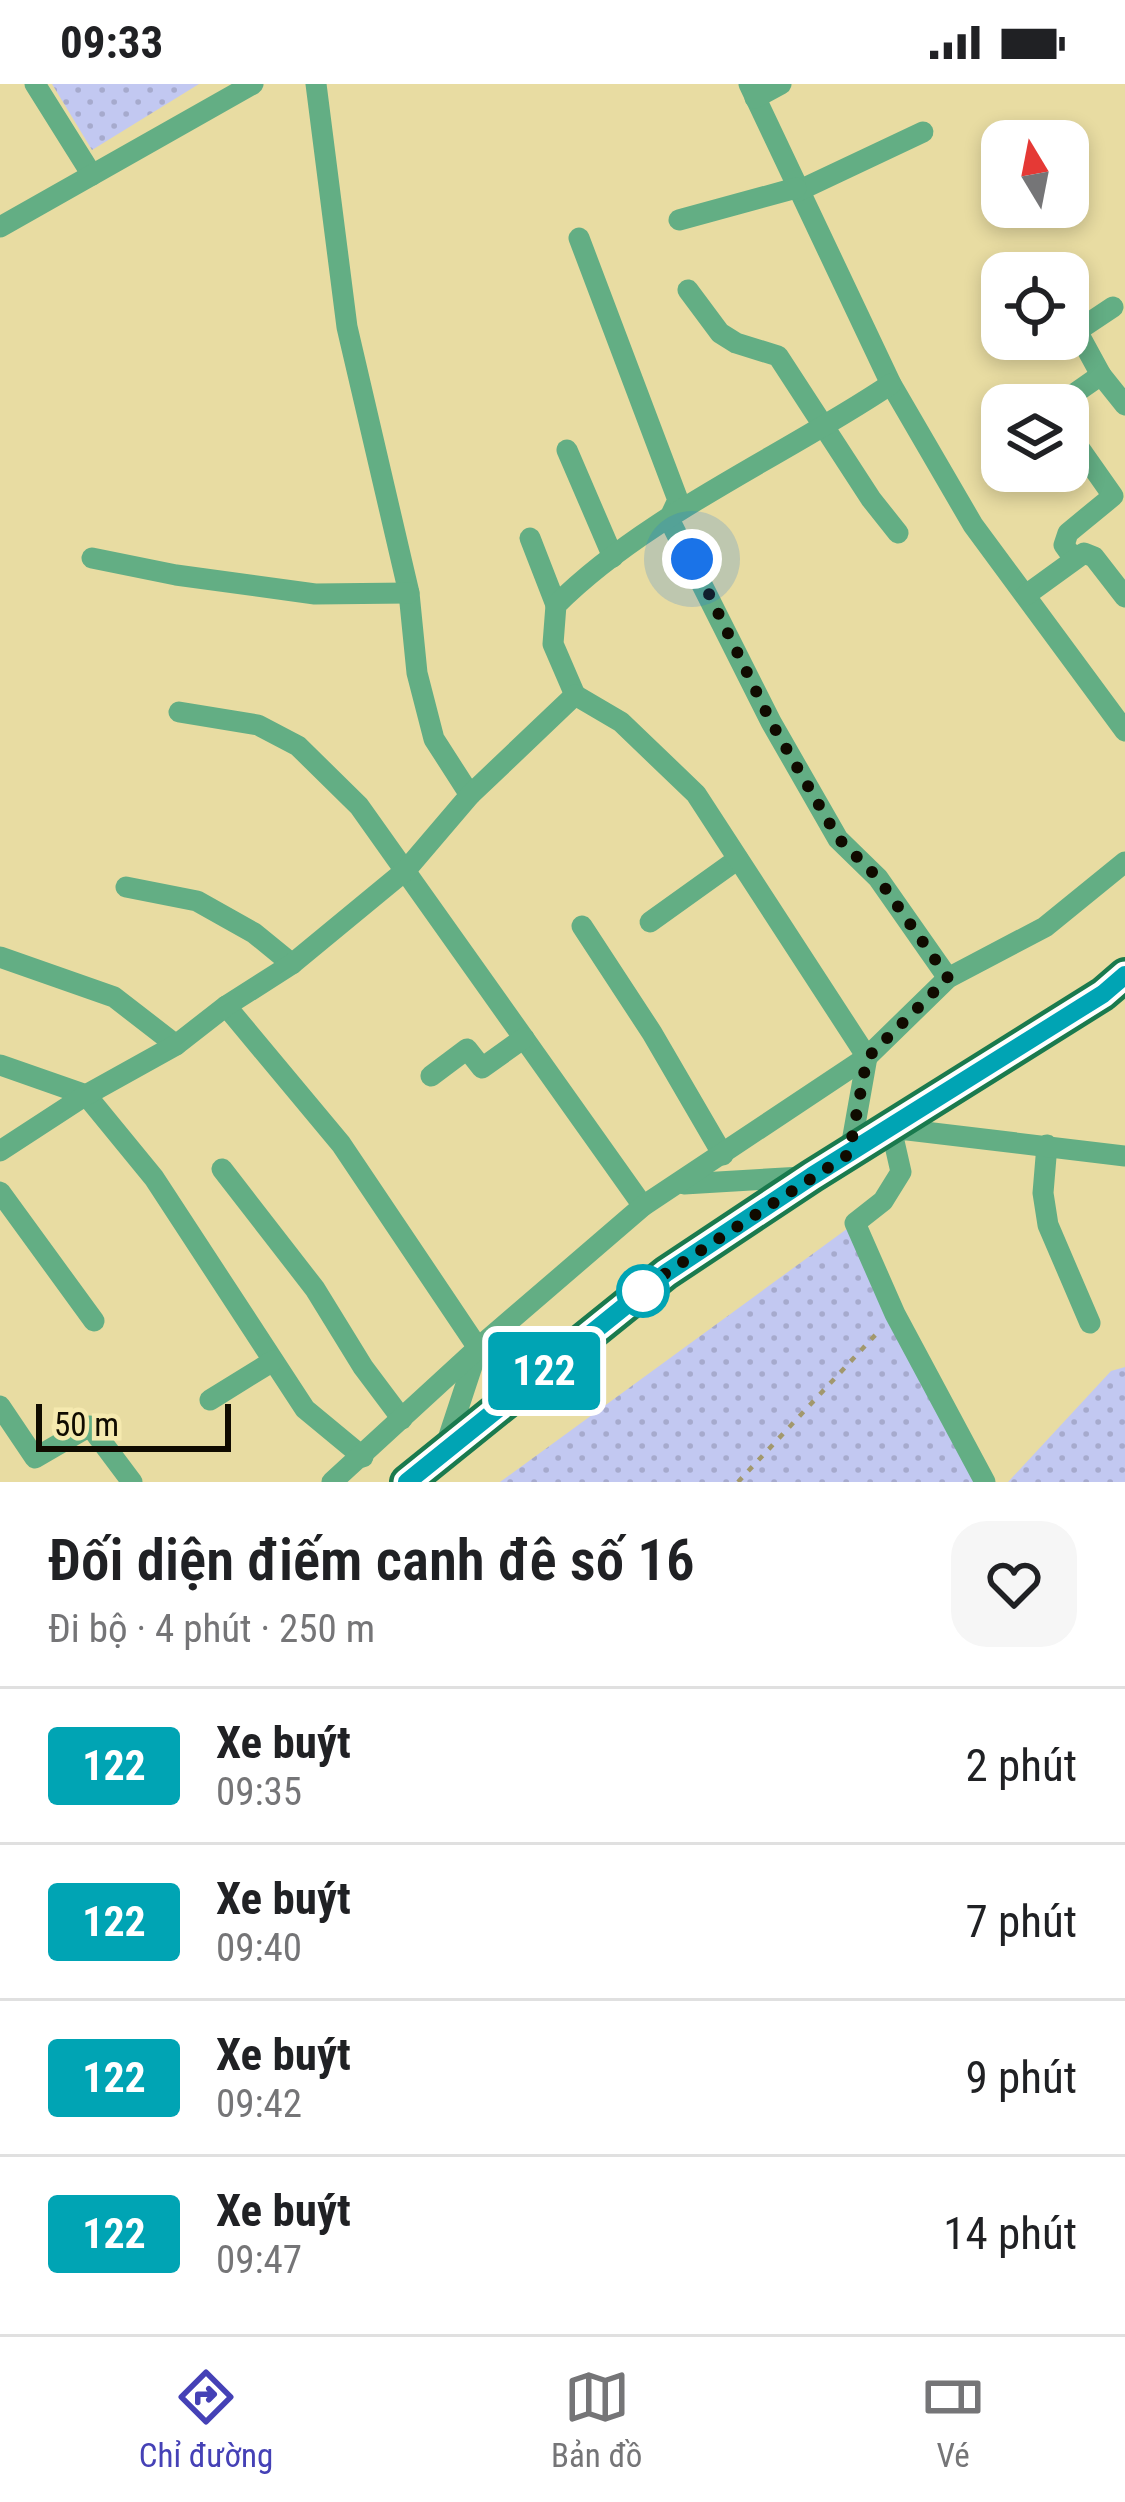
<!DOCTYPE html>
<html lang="vi">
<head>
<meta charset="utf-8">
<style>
	body { margin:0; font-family:"Roboto Condensed",sans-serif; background:#f6f6f6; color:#202124; height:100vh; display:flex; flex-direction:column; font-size:45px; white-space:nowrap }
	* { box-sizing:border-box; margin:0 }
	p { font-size:39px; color:#757577 }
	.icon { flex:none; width:66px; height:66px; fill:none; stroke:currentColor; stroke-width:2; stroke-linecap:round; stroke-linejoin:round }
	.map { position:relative; height:1398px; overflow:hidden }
	.panel { display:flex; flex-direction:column; background:#fff; flex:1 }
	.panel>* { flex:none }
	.badge { padding:0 24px; border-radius:9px; font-size:42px; line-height:78px }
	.needle { width:78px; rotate:350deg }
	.fabs { position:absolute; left:981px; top:36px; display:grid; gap:24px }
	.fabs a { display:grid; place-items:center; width:108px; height:108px; border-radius:24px; background:#fff; box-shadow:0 6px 18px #0003; font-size:60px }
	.scale { position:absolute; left:36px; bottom:30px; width:195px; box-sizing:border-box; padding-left:12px; border:6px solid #100b00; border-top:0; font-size:33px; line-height:42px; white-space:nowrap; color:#100b00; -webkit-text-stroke:9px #f5e9af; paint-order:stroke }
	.you { position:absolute; width:60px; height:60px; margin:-30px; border:9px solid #fff; border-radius:50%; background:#1a73e8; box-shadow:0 0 0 18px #1a73e833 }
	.map>.badge { position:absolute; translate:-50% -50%; box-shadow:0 0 0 6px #fff }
	.round { display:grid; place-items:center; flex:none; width:126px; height:126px; border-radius:36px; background:#f6f6f6 }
	.overview { display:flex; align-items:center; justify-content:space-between; height:204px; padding:0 48px }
	h1 { font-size:57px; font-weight:600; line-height:90px }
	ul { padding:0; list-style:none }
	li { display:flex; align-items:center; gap:36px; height:156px; padding:0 48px; border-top:3px solid #e0e0e0 }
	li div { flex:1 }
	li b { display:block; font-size:45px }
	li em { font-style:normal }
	li .badge { min-width:132px; font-weight:700; text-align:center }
	.status { display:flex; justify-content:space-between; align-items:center; height:84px; padding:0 60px; background:#fff; direction:ltr }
	.status svg { height:33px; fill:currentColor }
	.tab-bar { display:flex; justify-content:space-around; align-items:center; height:168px; border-top:3px solid #e0e0e0; background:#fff; font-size:33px; color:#757577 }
	.tab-bar a { display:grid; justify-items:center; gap:6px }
	.tab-bar .current { color:#4541b6 }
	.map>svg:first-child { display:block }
</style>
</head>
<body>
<div class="status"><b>09:33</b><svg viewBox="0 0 49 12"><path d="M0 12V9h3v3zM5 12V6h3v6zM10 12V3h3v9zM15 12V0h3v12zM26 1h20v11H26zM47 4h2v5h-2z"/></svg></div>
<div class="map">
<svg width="1125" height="1398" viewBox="0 0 1125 1398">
	<defs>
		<pattern id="park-dots" width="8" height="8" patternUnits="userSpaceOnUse" patternTransform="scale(3)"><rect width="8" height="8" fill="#c2c8f1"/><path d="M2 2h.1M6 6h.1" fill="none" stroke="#a6aacd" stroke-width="1.8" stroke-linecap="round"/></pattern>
	</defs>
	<rect width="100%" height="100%" fill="#e8dca2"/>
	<g fill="url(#park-dots)">
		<path d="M52,0H199L92,66Z"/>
		<path d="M855,1139L985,1398H500Z"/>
		<path d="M1125,1283V1398H1008L1111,1287Z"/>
	</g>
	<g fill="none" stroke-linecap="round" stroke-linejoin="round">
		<path stroke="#a2986d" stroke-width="4.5" stroke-dasharray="6 9" stroke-linecap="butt" d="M738,1398L879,1247"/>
		<g stroke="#63ae84" stroke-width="21">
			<path d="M35,0L92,91"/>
			<path d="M316,0L347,243L409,509L417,589L434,655L470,711"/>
			<path d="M749,0L891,300L973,441L1125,647"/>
			<path d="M755,14L781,0"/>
			<path d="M798,107L923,48"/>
			<path d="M679,136L796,104"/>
			<path d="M0,143L253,0"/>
			<path d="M579,154L678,416L669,435L771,638L838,755L878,794L948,894"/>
			<path d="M688,206L720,249L736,259L778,272L871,415L898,449"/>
			<path d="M1101,291L1077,247L1113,223"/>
			<path d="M1058,321L1101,291L1125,321"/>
			<path d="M1068,348L1113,412L1068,449L1064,461L1074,475"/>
			<path d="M567,366L613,473"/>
			<path d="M530,454L556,521"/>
			<path d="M92,474L176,491L315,510L409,509"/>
			<path d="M1026,511L1084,469L1094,473L1125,513"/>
			<path d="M575,611L553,560L556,521C646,431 784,372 891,300"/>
			<path d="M179,628L258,641L298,662L359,722L643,1122"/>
			<path d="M126,803L197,817L254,849L292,880"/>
			<path d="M650,838L738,775"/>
			<path d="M582,842L652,949L723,1071"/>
			<path d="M0,873L114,913L176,961"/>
			<path d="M226,922L341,1060L478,1264L446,1361"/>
			<path d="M0,981L86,1011L154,1094L305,1325L363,1373"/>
			<path d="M431,992L467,965L482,984L524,954"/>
			<path d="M1047,1061L1043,1109L1048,1141L1090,1239"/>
			<path d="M0,1067L86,1011L176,961L226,922L292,880L406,786L470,711L575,611L621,638L696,710L867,973L850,1069"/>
			<path d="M222,1085L315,1205L363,1283L402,1335"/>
			<path d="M684,1100L802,1093"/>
			<path d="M0,1108L94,1237"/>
			<path d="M210,1316L273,1277"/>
			<path d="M0,1322L35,1374L90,1342L132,1398"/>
			<path d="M332,1398L478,1264L643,1122L867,973L948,894L1045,843L1125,778"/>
			<path d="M985,1398L895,1230L855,1139L883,1117L901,1088L891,1044L1125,1072"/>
		</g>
		<path stroke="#1a7a4e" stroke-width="36" d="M407,1398L666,1189L812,1092L1103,910L1125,891"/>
	</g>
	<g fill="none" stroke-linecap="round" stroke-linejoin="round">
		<g stroke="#fff" stroke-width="27">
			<path id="line" d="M407,1398L666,1189L812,1092L1103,910L1125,891"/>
		</g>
		<use href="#line" stroke="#00a4b4" stroke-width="18"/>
		<path stroke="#100b00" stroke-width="12" stroke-dasharray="0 21.6" d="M643,1207L629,1219L666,1189L849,1070L867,974L948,894L878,794L838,754L771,638L692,475"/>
	</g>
	<circle fill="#fff" stroke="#00a4b4" stroke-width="6" cx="643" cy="1207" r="24"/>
</svg>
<div class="fabs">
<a><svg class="needle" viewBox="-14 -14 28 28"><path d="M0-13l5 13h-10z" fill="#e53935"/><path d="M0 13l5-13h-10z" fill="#757577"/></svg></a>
<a><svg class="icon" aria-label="locate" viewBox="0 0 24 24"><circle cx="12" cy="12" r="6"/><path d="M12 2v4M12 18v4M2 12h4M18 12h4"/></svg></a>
<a><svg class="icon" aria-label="layers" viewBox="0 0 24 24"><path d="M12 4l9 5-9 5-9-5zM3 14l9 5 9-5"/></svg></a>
</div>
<div class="scale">50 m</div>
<div class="you" style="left:692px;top:475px"></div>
<b class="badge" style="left:544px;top:1287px;background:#00a4b4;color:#fff">122</b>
</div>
<section class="panel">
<div class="overview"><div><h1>Đối diện điếm canh đê số 16</h1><p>Đi bộ · 4 phút · 250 m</p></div><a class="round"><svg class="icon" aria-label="heart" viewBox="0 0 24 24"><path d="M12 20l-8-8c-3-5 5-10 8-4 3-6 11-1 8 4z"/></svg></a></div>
<ul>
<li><span class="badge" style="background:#00a4b4;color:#fff">122</span><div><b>Xe buýt</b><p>09:35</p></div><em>2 phút</em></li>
<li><span class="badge" style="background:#00a4b4;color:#fff">122</span><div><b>Xe buýt</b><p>09:40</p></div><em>7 phút</em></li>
<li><span class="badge" style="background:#00a4b4;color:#fff">122</span><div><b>Xe buýt</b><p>09:42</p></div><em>9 phút</em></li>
<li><span class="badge" style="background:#00a4b4;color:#fff">122</span><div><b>Xe buýt</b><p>09:47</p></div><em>14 phút</em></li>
</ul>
</section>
<nav class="tab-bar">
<a class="current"><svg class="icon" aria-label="directions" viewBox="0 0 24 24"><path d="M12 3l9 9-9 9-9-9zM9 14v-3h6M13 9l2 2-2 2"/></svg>Chỉ đường</a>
<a><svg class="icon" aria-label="map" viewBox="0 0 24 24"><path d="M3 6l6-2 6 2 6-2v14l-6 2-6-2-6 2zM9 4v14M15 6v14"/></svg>Bản đồ</a>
<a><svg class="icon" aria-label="tickets" viewBox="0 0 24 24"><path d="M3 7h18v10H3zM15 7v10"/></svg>Vé</a>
</nav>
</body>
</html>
